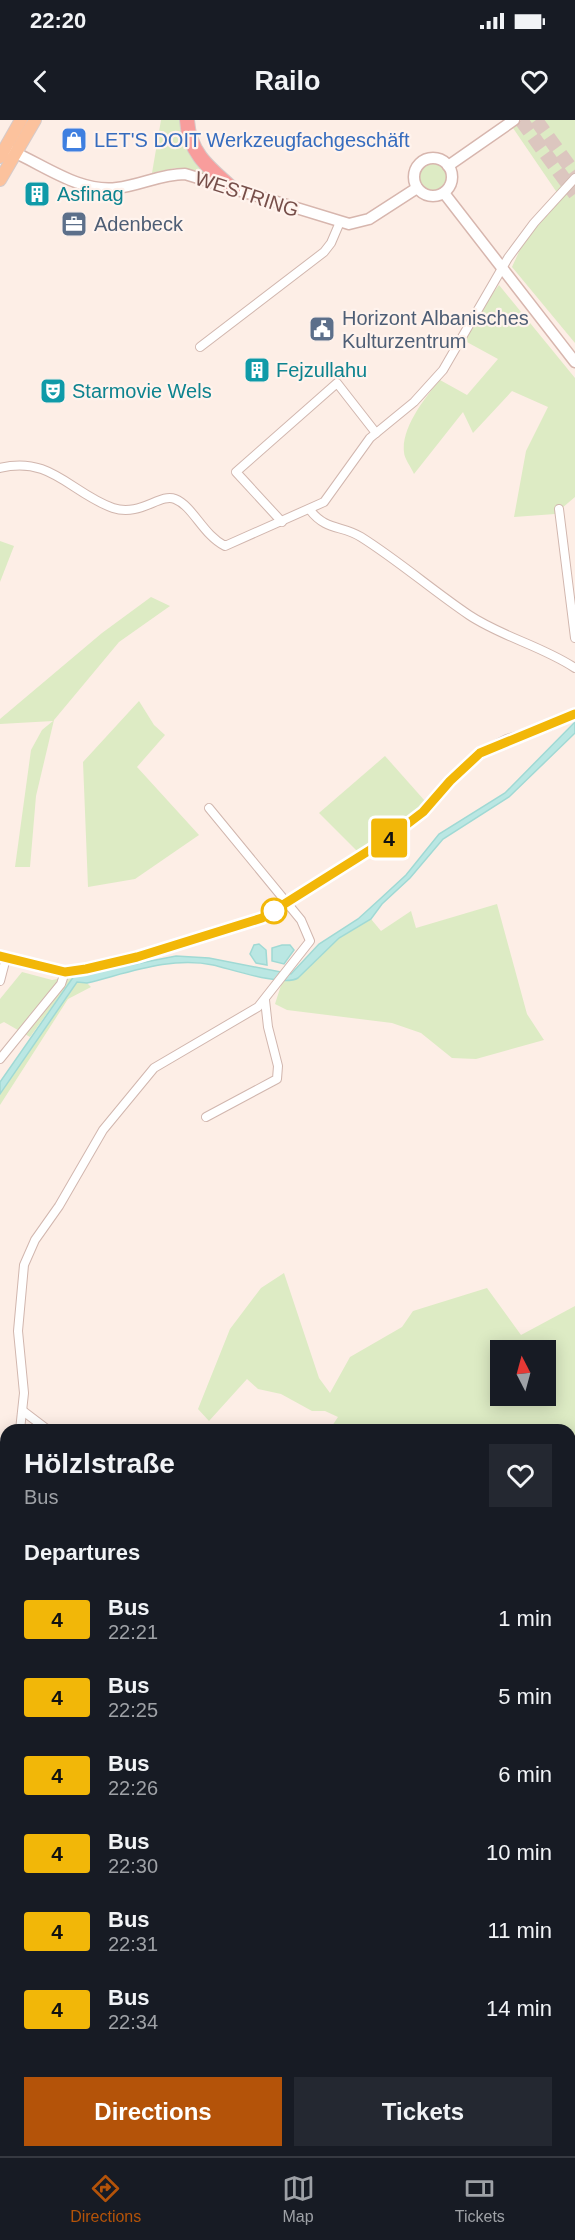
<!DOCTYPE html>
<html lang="en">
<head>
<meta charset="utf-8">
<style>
	body { margin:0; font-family:Arial,sans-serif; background:#242831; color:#f1f3f6; height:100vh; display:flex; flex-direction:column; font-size:22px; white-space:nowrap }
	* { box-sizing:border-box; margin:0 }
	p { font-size:20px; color:#9ea1a6 }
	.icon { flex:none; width:33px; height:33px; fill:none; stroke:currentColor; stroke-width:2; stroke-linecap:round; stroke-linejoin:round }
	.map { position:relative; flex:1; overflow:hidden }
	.drawer { position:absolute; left:0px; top:1304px; width:576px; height:734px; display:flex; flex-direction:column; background:#171b24; border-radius:18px 18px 0 0; box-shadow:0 3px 15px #0003 }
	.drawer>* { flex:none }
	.badge { padding:0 12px; border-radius:4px; font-size:21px; line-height:39px }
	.needle { width:39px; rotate:354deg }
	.controls { position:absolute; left:490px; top:1220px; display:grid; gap:12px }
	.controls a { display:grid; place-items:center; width:66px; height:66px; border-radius:0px; background:#171b24; box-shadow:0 3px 15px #0003; font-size:30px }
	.map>.badge { position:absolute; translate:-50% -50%; box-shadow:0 0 0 3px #fff }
	h2 { padding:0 24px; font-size:22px; line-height:54px }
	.round { display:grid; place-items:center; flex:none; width:63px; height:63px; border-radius:0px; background:#242831 }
	.headline { display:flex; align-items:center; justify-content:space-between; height:102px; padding:0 24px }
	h1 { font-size:28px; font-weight:700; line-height:45px }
	.button { display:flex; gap:12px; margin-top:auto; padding:12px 24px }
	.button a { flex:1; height:69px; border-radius:0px; background:#b45309; color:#fff; font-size:24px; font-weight:700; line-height:69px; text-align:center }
	.button a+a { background:#242831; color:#f1f3f6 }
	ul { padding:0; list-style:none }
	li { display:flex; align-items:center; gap:18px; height:78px; padding:0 24px }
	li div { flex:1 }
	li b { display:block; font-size:22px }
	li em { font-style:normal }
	li .badge { min-width:66px; font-weight:700; text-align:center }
	.status { display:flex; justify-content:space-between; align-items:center; height:42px; padding:0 30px; background:#171b24; direction:ltr }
	.status svg { height:16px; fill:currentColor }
	header { display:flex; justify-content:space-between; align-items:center; height:78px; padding:0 24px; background:#171b24; font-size:27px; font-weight:700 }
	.tabs { display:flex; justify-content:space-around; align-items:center; height:84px; border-top:2px solid #363941; background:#171b24; font-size:16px; color:#9ea1a6 }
	.tabs a { display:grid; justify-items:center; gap:3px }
	.tabs .current { color:#b45309 }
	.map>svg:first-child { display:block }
</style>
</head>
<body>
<div class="status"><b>22:20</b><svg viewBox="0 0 49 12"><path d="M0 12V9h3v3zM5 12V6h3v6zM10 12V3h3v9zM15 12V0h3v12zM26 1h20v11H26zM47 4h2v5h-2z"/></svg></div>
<header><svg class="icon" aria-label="back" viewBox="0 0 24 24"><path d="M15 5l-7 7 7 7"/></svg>Railo<svg class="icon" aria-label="heart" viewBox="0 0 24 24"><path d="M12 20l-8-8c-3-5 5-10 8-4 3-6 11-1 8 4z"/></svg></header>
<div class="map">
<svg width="575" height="2036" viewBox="0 0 575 2036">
	<rect width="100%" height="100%" fill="#fdeee6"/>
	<g fill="#ddebc4" fill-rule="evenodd">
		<path d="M161,0H185L212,57L175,48L152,53Z"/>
		<path d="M526,0H575V223L512,147L523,123L560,77L513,8Z"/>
		<circle cx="433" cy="57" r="15"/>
		<path d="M499,165L575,258V377L555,394L514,397L526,331L548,287L512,271L473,313L463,292L414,354C411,347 404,338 404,332C401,308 426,276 440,260L467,275L498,239L465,221L484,185Z"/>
		<path d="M0,421L14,426L0,462Z"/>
		<path d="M151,477L170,486L119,522L54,600L36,676L30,747H15L31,630L42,610L53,601L0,604V599L102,513Z"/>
		<path d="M139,581L154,605L165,615L137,647L199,715L135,759L88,767L83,642Z"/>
		<path d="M385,636L425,681L408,702L358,732L319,693Z"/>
		<path d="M497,784L527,894L544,920L476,939L452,938L421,913L392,903L287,890L275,884L283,859L293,860L298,858L339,818L371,799L381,811L411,791L416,808Z"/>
		<path d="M22,852L52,860L74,856L30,917L4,902L0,904V879Z"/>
		<path d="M77,862L87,863L91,867L68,879L0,985V974Z"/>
		<path d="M284,1153L319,1258L330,1273L350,1237L402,1207L413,1191L487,1168L521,1215L575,1186V1318L570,1320V1310L330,1309L338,1297L325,1291H312L281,1274L258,1269L247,1259L209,1301L198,1289L230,1209L261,1168ZM501,1230H546V1275H501Z"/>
		<path d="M0,1370H6L2,1403L6,1404V1481L5,1477L0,1479Z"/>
		<path d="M575,1409V1880L570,1885V1411Z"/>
		<path d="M6,1816V1933L0,1947V1822Z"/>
		<path d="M575,1951V2036H482L486,2031H570V1958Z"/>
		<path d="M42,2031H165L161,2036H40Z"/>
	</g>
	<g fill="#bae7e3" stroke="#a0d9d4" stroke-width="1.5">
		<path d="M575,602V613L509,677L443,719L410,758L382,784L371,799L339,818L298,858C283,867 231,849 213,845C171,836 128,853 87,863L77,862L0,974V962L74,856L176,836L209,838L291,854L319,824L358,799L380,779L406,755L439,714L505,673Z"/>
		<path d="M259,824L266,830L267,845L256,843L250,834L254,825Z"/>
		<path d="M282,825H290L294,830L284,844L272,841V828Z"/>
		<path d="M575,1318V1370L570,1372V1320Z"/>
		<path d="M575,1892V1951L570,1958V1897Z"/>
		<path d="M6,1933V2031H42L40,2036H0V1947Z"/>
	</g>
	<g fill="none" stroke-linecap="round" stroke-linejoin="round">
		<g stroke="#dcc6bf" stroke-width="14" stroke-dasharray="14 7" stroke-linecap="butt">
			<path d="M521,0L575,74"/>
			<path d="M536,0L575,54"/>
		</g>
		<g stroke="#d1b6ae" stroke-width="10">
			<g id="street">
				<path d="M200,227L324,132L331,123L340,102"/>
				<path d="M0,348C50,335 71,373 113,388C140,397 160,373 175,379C193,386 203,415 225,426L324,382L370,318L414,282L443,250L508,138L534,103L575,58"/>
				<path d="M559,389L575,518"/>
				<path d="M310,390C326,411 342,405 361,417C399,441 432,470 469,495C502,517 542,526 575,548"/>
				<path d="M282,402L236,352L337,263L376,313"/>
				<path d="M0,836L65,852L86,849L137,837L262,798L389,718L423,692L450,661L480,633L507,619L550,606L575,594"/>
				<path d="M0,861L6,838"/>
				<path d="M0,939L61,864L65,852"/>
				<path d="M206,997L277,959L278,946L268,907L265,880"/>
				<path d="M23,1291L48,1310"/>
				<path d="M20,1310L24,1273L18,1211L24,1145L35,1120L59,1086L103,1010L154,948L258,887L310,821L301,800L209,688"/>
				<path d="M6,1397L2,1438L6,1467"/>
				<path d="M0,1534L6,1524"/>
			</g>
		</g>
		<g stroke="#d7b6ae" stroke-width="13">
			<g id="secondary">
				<path d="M9,30C43,44 79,73 117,68C141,65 161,54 185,54L349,104L369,99L417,68"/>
				<circle cx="433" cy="57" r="19"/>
				<path d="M448,46L514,0"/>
				<path d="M444,73L575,242"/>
			</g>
		</g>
		<g stroke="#d6cac9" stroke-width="14">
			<g id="primary">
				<path d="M0,37L21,0"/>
				<path d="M0,60L35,0"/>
			</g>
		</g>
		<g stroke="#d6cac9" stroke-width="16">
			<path id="highway" d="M187,0C189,33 209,48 233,69"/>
		</g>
		<use href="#street" stroke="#fff" stroke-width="8"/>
		<use href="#secondary" stroke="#fff" stroke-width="10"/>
		<use href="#primary" stroke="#fcc29d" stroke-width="12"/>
		<use href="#highway" stroke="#f89d9c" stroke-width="14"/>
	</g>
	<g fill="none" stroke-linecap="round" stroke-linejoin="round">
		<g stroke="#fff" stroke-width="14">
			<path id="line" d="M0,836L65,852L86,849L137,837L262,798L389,718L423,692L450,661L480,633L575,594"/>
		</g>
		<use href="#line" stroke="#f2b708" stroke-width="9"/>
	</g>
	<defs>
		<g id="shop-square" transform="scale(1.35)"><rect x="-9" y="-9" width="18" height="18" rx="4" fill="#3f7fe0" stroke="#fff3ed"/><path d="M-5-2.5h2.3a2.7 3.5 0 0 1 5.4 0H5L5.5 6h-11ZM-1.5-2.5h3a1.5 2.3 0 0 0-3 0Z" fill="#fff"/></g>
		<g id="building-square" transform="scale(1.35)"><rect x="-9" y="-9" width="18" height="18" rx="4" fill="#0f9aa8" stroke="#fff3ed"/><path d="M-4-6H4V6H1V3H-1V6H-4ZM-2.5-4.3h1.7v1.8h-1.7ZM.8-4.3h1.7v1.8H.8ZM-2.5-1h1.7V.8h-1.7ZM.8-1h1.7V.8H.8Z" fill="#fff"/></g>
		<g id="office-square" transform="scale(1.35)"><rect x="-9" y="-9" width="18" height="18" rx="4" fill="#5c6f8a" stroke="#fff3ed"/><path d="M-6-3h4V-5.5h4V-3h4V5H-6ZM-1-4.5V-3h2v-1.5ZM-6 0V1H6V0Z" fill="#fff"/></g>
		<g id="civic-square" transform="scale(1.35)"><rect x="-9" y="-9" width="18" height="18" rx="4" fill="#5c6f8a" stroke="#fff3ed"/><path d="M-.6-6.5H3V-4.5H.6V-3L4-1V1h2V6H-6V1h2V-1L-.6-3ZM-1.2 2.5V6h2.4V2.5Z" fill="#fff"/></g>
		<g id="theatre-square" transform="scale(1.35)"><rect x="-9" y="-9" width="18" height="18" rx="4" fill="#0f9aa8" stroke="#fff3ed"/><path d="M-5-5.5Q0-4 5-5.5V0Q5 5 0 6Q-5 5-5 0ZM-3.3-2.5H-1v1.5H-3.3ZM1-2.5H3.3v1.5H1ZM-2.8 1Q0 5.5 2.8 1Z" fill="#fff"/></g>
	</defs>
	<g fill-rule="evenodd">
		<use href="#shop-square" x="74" y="20"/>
		<use href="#building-square" x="37" y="74"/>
		<use href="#office-square" x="74" y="104"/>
		<use href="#civic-square" x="322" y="209"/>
		<use href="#building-square" x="257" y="250"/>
		<use href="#theatre-square" x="53" y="271"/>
	</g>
	<circle fill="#fff" stroke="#f2b708" stroke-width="3" cx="274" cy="791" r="12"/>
	<g text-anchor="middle" stroke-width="4.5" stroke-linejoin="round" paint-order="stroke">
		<g font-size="20" fill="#366cbe" stroke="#fff3ed" text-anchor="start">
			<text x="94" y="27">LET'S DOIT Werkzeugfachgeschäft</text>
		</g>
		<g font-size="20" fill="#0d838f" stroke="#fff3ed" text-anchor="start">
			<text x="57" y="81">Asfinag</text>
			<text x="276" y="257">Fejzullahu</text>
			<text x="72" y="278">Starmovie Wels</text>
		</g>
		<g font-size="20" fill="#774f4a" stroke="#fff3ed">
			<text transform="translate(247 74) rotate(18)" y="7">WESTRING</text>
		</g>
		<g font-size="20" fill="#4e5e75" stroke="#fff3ed" text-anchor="start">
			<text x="94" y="111">Adenbeck</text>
			<text x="342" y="205">Horizont Albanisches<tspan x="342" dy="23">Kulturzentrum</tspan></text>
		</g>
	</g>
</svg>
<div class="controls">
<a><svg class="needle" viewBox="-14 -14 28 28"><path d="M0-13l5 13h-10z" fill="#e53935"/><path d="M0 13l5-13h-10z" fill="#9ea1a6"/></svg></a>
</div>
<b class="badge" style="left:389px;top:718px;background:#f2b708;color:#111">4</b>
<section class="drawer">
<div class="headline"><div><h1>Hölzlstraße</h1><p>Bus</p></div><a class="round"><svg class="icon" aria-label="heart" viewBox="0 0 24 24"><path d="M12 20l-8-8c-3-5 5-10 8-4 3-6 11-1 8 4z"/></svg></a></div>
<h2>Departures</h2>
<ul>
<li><span class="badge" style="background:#f2b708;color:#111">4</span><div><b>Bus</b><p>22:21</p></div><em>1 min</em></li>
<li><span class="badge" style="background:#f2b708;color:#111">4</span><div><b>Bus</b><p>22:25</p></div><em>5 min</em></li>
<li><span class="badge" style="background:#f2b708;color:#111">4</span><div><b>Bus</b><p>22:26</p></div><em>6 min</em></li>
<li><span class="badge" style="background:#f2b708;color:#111">4</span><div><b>Bus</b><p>22:30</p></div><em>10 min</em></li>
<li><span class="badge" style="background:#f2b708;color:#111">4</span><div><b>Bus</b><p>22:31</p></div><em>11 min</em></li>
<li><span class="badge" style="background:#f2b708;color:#111">4</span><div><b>Bus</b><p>22:34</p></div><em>14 min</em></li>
</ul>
<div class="button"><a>Directions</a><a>Tickets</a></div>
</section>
</div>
<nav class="tabs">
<a class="current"><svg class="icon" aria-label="directions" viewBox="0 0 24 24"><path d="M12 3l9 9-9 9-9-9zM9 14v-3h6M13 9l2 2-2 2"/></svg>Directions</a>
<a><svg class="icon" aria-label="map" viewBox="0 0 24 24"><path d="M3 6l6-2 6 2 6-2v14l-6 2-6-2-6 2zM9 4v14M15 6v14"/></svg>Map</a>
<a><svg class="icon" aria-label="tickets" viewBox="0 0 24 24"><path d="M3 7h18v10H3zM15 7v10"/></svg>Tickets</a>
</nav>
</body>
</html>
